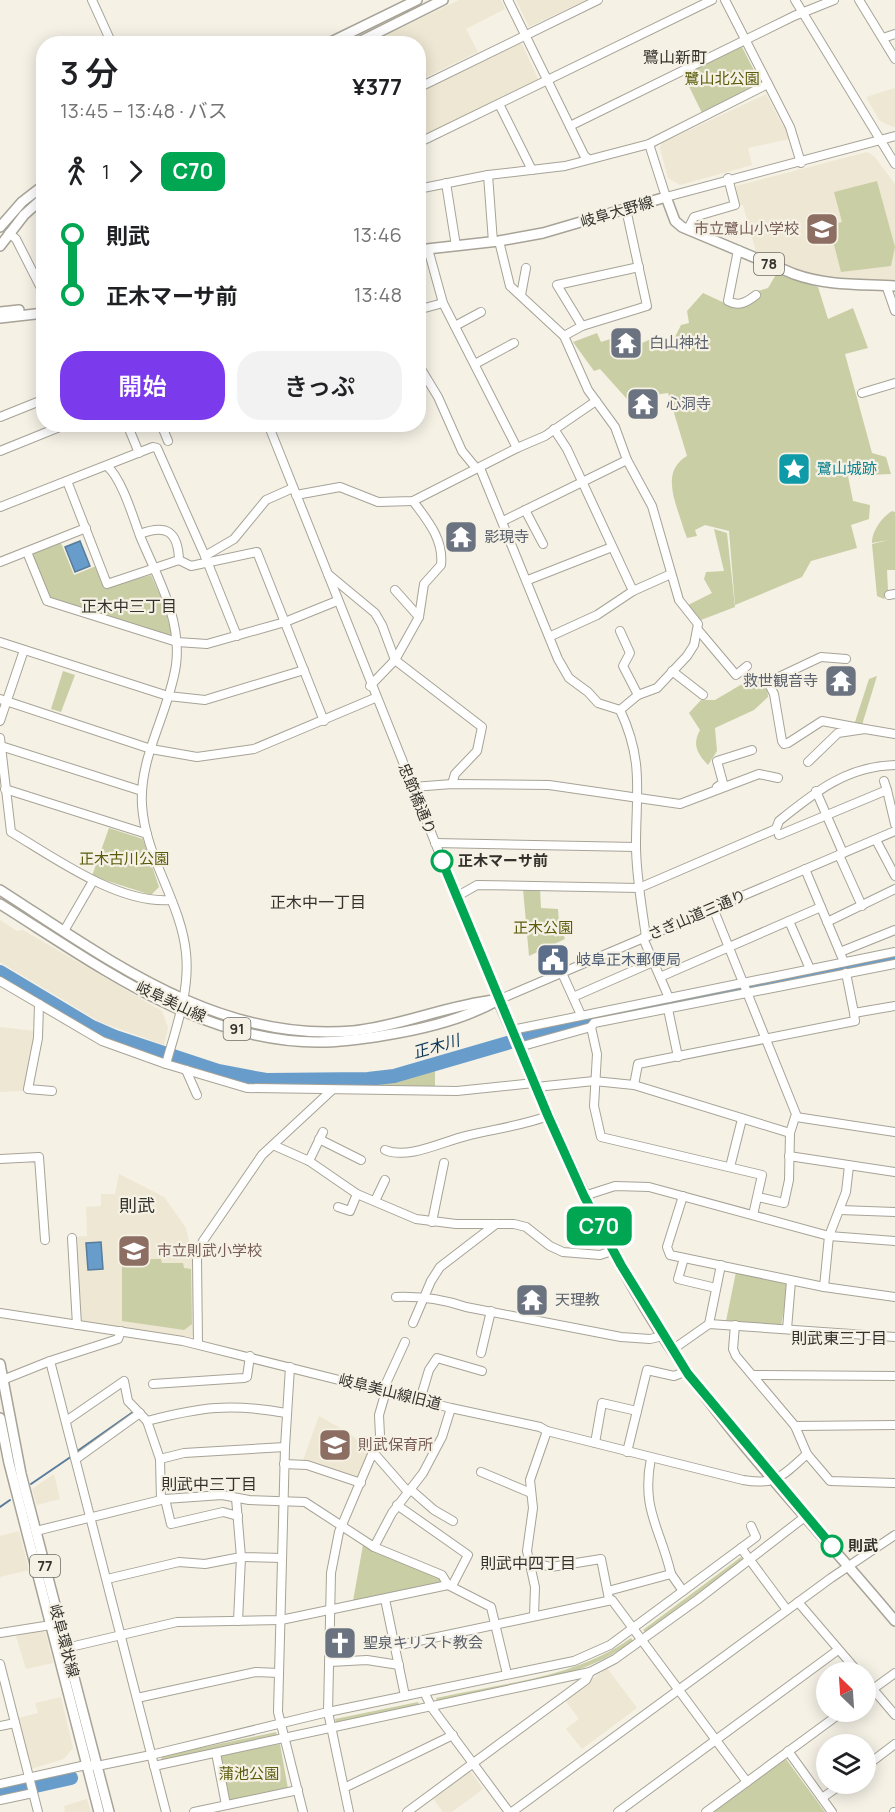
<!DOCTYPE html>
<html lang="ja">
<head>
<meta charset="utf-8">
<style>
	body { margin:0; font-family:Manrope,"Noto Sans JP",sans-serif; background:#f2f2f2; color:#202124; height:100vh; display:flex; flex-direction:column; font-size:22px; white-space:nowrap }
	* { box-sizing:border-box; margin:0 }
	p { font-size:20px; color:#757577 }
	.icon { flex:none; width:33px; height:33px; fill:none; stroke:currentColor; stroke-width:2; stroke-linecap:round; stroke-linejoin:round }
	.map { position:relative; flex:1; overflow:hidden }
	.sheet { position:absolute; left:36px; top:36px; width:390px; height:396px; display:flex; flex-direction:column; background:#fff; border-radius:24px; box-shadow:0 3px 15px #0003 }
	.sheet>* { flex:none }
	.badge { padding:0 12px; border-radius:9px; font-size:21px; line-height:39px }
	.needle { width:39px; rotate:335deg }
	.tools { position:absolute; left:816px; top:1662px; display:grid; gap:12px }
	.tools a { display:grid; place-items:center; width:60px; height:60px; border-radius:50%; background:#fff; box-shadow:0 3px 15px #0003; font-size:30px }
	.map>.badge { position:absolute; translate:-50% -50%; box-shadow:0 0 0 3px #fff }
	.legs { display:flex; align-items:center; gap:9px; height:66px; padding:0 24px; font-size:20px }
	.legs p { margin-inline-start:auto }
	.summary { display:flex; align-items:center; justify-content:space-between; height:102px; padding:0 24px }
	h1 { font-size:33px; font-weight:600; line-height:45px }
	.action { display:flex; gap:12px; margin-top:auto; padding:12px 24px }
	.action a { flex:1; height:69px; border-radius:24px; background:#7c3aed; color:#fff; font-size:24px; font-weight:600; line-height:69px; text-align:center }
	.action a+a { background:#f2f2f2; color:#202124 }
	ul { padding:0 24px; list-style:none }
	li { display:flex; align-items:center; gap:21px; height:60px; font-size:22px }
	li i { display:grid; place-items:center; width:9px; height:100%; margin:0 8px; background:currentColor }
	li i::after { content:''; width:15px; height:15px; margin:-8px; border:4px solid; border-radius:50%; background:#fff }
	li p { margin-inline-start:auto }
	li:first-child i { background:linear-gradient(#0000 50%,currentColor 0) }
	li:last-child i { background:linear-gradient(currentColor 50%,#0000 0) }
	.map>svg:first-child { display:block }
</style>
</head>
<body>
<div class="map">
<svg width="895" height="1812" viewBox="0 0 895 1812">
	<rect width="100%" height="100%" fill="#f5f1e5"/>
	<g fill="#eee7d3">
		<path d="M459,0H501L505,9L466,29L478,52L420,80L418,44L369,43Z"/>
		<path d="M516,0H586L529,27Z"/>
		<path d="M517,43L522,44L539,81L419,140V91Z"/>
		<path d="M895,88V126L893,127L880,121L866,97Z"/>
		<path d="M766,94L783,126H786L789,139L748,148L752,165L680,185L668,178L660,148L662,143Z"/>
		<path d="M867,152L874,156L895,184V284L837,280L809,275L756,252L743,205H739L736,186Z"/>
		<path d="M0,920L17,931L23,930L162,1011L168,1028L164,1045L100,1022L0,962Z"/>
		<path d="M0,1027L35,1031L25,1091L0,1092Z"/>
		<path d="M119,1174L164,1197L186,1228L194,1266L195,1335L191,1337L79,1321L75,1237L87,1236L86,1207L101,1206V1194H115Z"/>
		<path d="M319,1416L349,1433L371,1452L360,1476L357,1477L303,1460Z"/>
		<path d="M54,1474L60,1499L37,1505L32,1489Z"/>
		<path d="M19,1531L29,1570L0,1577V1536Z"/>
		<path d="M41,1631L46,1633L53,1663L26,1669L16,1636Z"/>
		<path d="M607,1668L637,1708L582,1749L566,1729L579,1719L565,1700Z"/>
		<path d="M61,1697L73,1748L64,1759L31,1769L18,1718L38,1713L35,1703Z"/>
		<path d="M468,1772H471L483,1789L452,1812H443L432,1797Z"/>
		<path d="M87,1799L91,1812H65L64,1806Z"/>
	</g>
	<g fill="#cacea5">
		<path d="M741,45L761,84L702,113L683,74Z"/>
		<path d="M877,181L895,247L891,266L841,272L829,225L842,222L834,192Z"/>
		<path d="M777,273L818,287L828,319L853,308L868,348L845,354L872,453L886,457L891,474L848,476L853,501L870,505L869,519L851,525L857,548L811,561L802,577L735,605L729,531L705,525L695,530L697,536L687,538L684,530C677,505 659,472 687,456L668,393L627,399L600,369L594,371L573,342L597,333L601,342L616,337L624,351L651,339L656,347L666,345L669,349L681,325L689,323L687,311L703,293L729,305L737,299L749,305L757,298L758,291L768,288Z"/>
		<path d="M892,511L895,512V570H887L888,590L884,599L877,596L872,544L889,540L872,543C872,531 882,517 892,511Z"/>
		<path d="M714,529L727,533L735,607L701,620L688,605L712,593L704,579L706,572L724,571Z"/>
		<path d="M61,543L74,575L96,566L105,588L151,575L163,602L172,635L169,637L49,597L33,557L34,553Z"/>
		<path d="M63,671L75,675L61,712L51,709Z"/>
		<path d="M877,676L862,725L855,722L869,679Z"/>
		<path d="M754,677C762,680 768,688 768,697L754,710L715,728L717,751L708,765C697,753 692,745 700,730L689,713L701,700H715Z"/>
		<path d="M109,828L143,839L159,887L151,895L92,876Z"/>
		<path d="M523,889H540L541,908L558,909L559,924L565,939L529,956Z"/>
		<path d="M435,1070V1089L355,1086L383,1084Z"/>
		<path d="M122,1259H161L162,1263H183L184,1268L191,1269L192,1324L184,1330L122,1321Z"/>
		<path d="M736,1272L786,1283L788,1286L781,1326L726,1321Z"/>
		<path d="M363,1545L442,1579V1582L353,1601Z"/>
		<path d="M741,1557L743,1560L645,1632L643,1630Z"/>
		<path d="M631,1638L633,1641C577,1682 504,1688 437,1702L436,1698L446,1696C509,1682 577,1677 631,1638Z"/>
		<path d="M418,1702L420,1707L336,1723L335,1719Z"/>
		<path d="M276,1732L278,1737L161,1761L162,1756Z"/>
		<path d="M280,1744L288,1789L229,1801L220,1755Z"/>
		<path d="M786,1759L825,1812H713Z"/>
	</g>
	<g fill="#679ccb" stroke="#577c9c" stroke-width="1.5">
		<path d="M80,541L90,566L75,572L65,547Z"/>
		<path d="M101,1242L103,1269L88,1270L86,1243Z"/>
	</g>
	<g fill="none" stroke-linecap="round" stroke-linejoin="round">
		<g stroke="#577c9c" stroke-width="2">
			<path d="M76,1452L133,1412"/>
			<path d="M31,1484L72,1456"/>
			<path d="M0,1507L10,1500"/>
		</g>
		<g stroke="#679ccb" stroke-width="14">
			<path d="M0,972L92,1027L115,1037L218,1071L266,1080L368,1079L394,1076L586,1020L895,958"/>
			<path d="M0,1794L71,1778"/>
		</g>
		<g stroke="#a7a397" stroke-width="10">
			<g id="minor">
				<path d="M92,0L112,44"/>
				<path d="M508,0L584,155L588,159"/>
				<path d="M725,0L790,127L801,163"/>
				<path d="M795,0L895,164"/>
				<path d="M859,0L895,59"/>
				<path d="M883,38L895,34"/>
				<path d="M418,88L598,0"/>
				<path d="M499,104L532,170"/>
				<path d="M570,126L794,16L834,0"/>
				<path d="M418,143L712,0"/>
				<path d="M649,144L666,197L895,136"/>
				<path d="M488,175L493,242"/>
				<path d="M446,183L456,246"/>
				<path d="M418,189L488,175L565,166L649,144L768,84"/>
				<path d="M688,229L694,217L735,205L728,178"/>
				<path d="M9,233L16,239L44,294"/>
				<path d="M499,241L510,286L564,336L588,390L615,427L627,460L652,506L679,600L698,624L694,645L687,656L657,688L638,695L620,710"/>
				<path d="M428,249L443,303L517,448"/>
				<path d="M738,250L728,301C739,307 747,302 756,295"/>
				<path d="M886,285L895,311"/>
				<path d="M521,295L526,268"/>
				<path d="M421,309L443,303"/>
				<path d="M455,326L481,312"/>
				<path d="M582,326L557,285L639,267"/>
				<path d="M564,336L582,326L647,306L626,209"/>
				<path d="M418,364L438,397L462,451L476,468"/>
				<path d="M475,364L514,343"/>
				<path d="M862,393L895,383"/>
				<path d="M0,417L40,401L44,410"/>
				<path d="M127,424L139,453"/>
				<path d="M161,424L168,441"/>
				<path d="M268,424L498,1000L895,831"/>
				<path d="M554,429L567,449L633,591"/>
				<path d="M0,451L67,424"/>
				<path d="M107,466C122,479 133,517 140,536C157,577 182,619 176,665C169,713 139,756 142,805C145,857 181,902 186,953C190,991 176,1028 166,1064"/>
				<path d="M480,468L558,659L569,678L588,692L598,703L620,710C644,761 636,791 636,845C636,876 642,907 646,937"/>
				<path d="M67,481L107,584L179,560L191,566L257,552L324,721"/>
				<path d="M296,495L340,487L378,502L413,501L517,448L545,436L596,401"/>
				<path d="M0,507L153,447L157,448L205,556L237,636"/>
				<path d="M525,510L543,544"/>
				<path d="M503,521L627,460"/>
				<path d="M140,534C166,524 178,531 179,560"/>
				<path d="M27,552L47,601L177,642L207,644L285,622L337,601"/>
				<path d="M205,556L234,539L266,500L293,488"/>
				<path d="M0,562L86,528"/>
				<path d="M328,574L375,613L382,625L395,660L482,727L477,751L455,774L452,784"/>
				<path d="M528,580L612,547"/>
				<path d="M395,590L419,617"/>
				<path d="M889,595L895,594"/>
				<path d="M620,631L630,653L623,666L638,695"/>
				<path d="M699,631L736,675L747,666"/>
				<path d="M551,636L597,615L633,591L671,574"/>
				<path d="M0,642L168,696L205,700L304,670"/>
				<path d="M846,659L821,657L768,682L774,694L782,741L784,744L788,743L822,721L865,729"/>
				<path d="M672,671L703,695"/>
				<path d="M370,686L395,660L419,617L424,584L441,565C444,539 427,520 413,501"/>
				<path d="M0,699L151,749L197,757L254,749L375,698"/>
				<path d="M0,721L24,650"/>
				<path d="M0,738L11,832C55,858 118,904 170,900"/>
				<path d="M1,746L142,791"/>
				<path d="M808,762L838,733L865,729L895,734"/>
				<path d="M884,781L887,790"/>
				<path d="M413,787L452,784L549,785L680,804L759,774L778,778"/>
				<path d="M717,787L723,783L717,761L752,750"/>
				<path d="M5,789L147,834"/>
				<path d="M816,791L843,853"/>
				<path d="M779,835L887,790L895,824"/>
				<path d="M876,840L895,876"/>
				<path d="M435,843L636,847"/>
				<path d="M839,855L862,906"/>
				<path d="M805,869L844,962"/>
				<path d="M456,897L477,885L639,888L776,829L779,821C815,792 847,766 895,765"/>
				<path d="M713,908L796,1114L790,1133L789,1180L784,1203L758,1197"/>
				<path d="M789,921L810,969"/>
				<path d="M827,922L895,889"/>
				<path d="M64,931L93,881"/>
				<path d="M643,938L669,998"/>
				<path d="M840,952L895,930"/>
				<path d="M562,973L581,1015"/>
				<path d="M846,973L854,1013"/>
				<path d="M660,977L821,907"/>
				<path d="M0,981L102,1041L166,1064L247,1088L457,1091L534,1083"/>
				<path d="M573,997L653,962"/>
				<path d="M39,1004L38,1038L28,1089L52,1091"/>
				<path d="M668,1009L678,1057"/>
				<path d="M591,1027L597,1054L594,1106L601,1137L762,1175L753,1215"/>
				<path d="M512,1030L895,952"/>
				<path d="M519,1047L591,1027L594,1023L895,964"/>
				<path d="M186,1070L197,1095"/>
				<path d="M634,1085L638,1064L855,1021L854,1013L895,1006"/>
				<path d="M536,1087L594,1081L634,1085L790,1133"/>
				<path d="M796,1117L895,1132"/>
				<path d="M319,1139L361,1160"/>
				<path d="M273,1145L309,1161L357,1194L416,1219L456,1224H514L526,1227L550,1246L563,1252L600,1255L612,1251"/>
				<path d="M385,1150C408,1160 444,1141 466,1136C494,1129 521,1126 548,1116"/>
				<path d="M789,1156L895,1172"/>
				<path d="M0,1159L39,1157L45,1240"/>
				<path d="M309,1161L323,1132"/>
				<path d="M730,1167L742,1119"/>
				<path d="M584,1196L615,1186L649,1187L829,1236L895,1241"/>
				<path d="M683,1196L667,1247L670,1255L824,1287L895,1297"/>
				<path d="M375,1201L385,1180"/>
				<path d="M338,1207L350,1211L357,1194"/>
				<path d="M840,1210L895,1212"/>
				<path d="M432,1222L444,1163"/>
				<path d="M72,1238L77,1325"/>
				<path d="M684,1258L678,1279L716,1288"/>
				<path d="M824,1287L829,1236L846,1192L849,1166"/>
				<path d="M396,1297C422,1296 442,1299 466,1307L621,1337L650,1339L663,1336"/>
				<path d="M0,1313L183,1341L451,1408L540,1427L547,1431L743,1480C777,1486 783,1475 807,1454"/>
				<path d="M413,1323L431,1281L440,1267L496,1224"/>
				<path d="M709,1324L721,1265"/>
				<path d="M735,1325L733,1349L736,1356L795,1426L807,1454L830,1481L895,1483"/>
				<path d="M787,1329L791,1281"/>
				<path d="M198,1344L197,1258L203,1241L262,1155L332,1090"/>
				<path d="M672,1350L709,1324L895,1337"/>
				<path d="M481,1353L491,1311"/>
				<path d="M50,1361L166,1812"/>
				<path d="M290,1367L285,1447L278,1712L303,1812"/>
				<path d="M753,1375L895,1376"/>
				<path d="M0,1381L50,1361L118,1339L121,1331"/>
				<path d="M153,1384L244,1378L247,1377L250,1356"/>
				<path d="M383,1390L405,1342"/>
				<path d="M420,1400L429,1370L437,1358L482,1371"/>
				<path d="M66,1421L124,1381L128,1401L147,1421"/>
				<path d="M795,1426L895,1425"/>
				<path d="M595,1443L602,1403L637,1411"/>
				<path d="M373,1452L380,1436L379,1415L386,1391"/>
				<path d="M627,1452L647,1370L674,1376L687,1371"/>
				<path d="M651,1458C641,1510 660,1527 671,1574"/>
				<path d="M76,1459L140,1413"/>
				<path d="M160,1459L184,1453L285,1447"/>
				<path d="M284,1464L307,1465L361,1483"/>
				<path d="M481,1472L531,1493"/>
				<path d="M410,1489L434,1510L453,1521"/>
				<path d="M236,1498L241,1557L282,1558"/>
				<path d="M165,1499L171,1524L223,1512L238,1516"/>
				<path d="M161,1500L160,1459L147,1421C201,1407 230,1403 286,1413"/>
				<path d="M397,1505L468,1555L452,1586"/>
				<path d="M36,1531L165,1499L222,1495L249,1500L305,1502L374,1547L442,1575L448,1585L491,1607L507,1674"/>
				<path d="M374,1547L392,1513L423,1473L442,1437L451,1408"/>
				<path d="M741,1548L787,1610"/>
				<path d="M528,1561L551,1567L601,1559L609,1599"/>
				<path d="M107,1579L179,1562L205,1564L241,1557L238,1621"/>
				<path d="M608,1591L671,1574L683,1591"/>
				<path d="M385,1599L405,1696"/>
				<path d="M798,1602L858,1672"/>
				<path d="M534,1616L535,1587L527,1551L533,1508L530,1480L547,1431"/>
				<path d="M0,1633L51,1625"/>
				<path d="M395,1646L612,1600L747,1782"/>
				<path d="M66,1648L177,1622L281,1620L448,1585"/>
				<path d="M330,1662L367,1660L399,1665"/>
				<path d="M0,1664L38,1812"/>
				<path d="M866,1681L895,1715"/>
				<path d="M424,1692L432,1708L509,1812"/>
				<path d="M866,1694L895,1673"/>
				<path d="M137,1698L256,1672L279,1673"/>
				<path d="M0,1726L15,1723"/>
				<path d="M788,1751L832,1812"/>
				<path d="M216,1753L226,1805"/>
				<path d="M154,1766L590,1672L615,1659L697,1600L806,1516"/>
				<path d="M866,1766L895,1744"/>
				<path d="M0,1784L86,1765L97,1766L151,1755L328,1712L574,1661L610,1645L756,1537L751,1526"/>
				<path d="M344,1788L453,1735"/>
				<path d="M822,1798L842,1784"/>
				<path d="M0,1800L33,1793"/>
				<path d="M194,1812L298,1790"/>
				<path d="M349,1812L328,1712L331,1573L339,1532L373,1452L408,1492"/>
				<path d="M407,1812L586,1680L590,1672"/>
				<path d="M512,1812L831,1578L895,1535"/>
				<path d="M618,1812L838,1650"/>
				<path d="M706,1812L842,1712"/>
				<path d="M894,1812H895"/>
			</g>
		</g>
		<g stroke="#a7a397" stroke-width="12">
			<g id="major">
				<path d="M327,44L417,0"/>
				<path d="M355,44L443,0"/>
				<path d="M0,227L22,202L44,185"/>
				<path d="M0,246L24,215L44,197"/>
				<path d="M418,250L499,241L543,233L666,197L675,221L682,227L794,274C827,286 860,284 895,286"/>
				<path d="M0,312L19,310"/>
				<path d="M0,318L44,313"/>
				<path d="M0,890C108,959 217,1043 353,1031C402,1026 447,1005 495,1000"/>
				<path d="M0,904C96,964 199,1042 318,1042C341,1042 363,1039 386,1035C424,1029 465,1019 498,1000"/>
				<path d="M498,1000C549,1114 594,1231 663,1337C730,1439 817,1527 895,1621"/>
				<path d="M0,1364L21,1474L109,1812"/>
				<path d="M0,1418L9,1463L99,1812"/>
			</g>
		</g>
		<use href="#minor" stroke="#fff" stroke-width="8"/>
		<use href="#major" stroke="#fff" stroke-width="9"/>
	</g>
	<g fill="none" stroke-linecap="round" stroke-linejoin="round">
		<g stroke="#fff" stroke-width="14">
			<path id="line-1" d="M442,861L548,1116L584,1196L621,1265L688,1374L832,1546"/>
		</g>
		<use href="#line-1" stroke="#00a651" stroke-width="9"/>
	</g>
	<defs>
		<g id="school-square" transform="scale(1.725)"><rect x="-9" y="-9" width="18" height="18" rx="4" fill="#8d6e63" stroke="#f5f1e5"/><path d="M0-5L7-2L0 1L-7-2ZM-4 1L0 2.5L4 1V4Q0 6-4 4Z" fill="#fff"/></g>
		<g id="temple-square" transform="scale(1.725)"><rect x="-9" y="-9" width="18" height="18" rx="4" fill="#6b7280" stroke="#f5f1e5"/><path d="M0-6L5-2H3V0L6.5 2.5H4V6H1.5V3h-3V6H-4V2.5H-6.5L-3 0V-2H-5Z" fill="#fff"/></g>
		<g id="sight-square" transform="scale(1.725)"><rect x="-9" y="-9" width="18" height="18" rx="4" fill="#0f9aa8" stroke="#f5f1e5"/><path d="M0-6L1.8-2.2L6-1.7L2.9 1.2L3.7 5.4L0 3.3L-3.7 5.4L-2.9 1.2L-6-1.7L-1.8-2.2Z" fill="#fff"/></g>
		<g id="civic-square" transform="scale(1.725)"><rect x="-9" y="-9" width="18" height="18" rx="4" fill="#5c6f8a" stroke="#f5f1e5"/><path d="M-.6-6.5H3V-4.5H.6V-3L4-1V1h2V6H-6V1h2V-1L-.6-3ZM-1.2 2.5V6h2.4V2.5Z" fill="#fff"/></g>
		<g id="church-square" transform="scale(1.725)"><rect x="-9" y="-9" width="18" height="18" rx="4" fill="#6b7280" stroke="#f5f1e5"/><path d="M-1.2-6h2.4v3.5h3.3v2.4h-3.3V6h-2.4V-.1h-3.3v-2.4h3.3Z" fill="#fff"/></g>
	</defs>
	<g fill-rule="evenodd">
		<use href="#school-square" x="822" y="229"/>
		<use href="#temple-square" x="626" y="343"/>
		<use href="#temple-square" x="643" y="404"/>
		<use href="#sight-square" x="794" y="469"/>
		<use href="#temple-square" x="461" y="537"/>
		<use href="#temple-square" x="841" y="681"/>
		<use href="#civic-square" x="553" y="960"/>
		<use href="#school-square" x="134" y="1251"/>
		<use href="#temple-square" x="532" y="1300"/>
		<use href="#school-square" x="335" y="1445"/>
		<use href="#church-square" x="340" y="1643"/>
	</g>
	<g fill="#fff" stroke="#00a651" stroke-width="3">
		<circle cx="442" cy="861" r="10"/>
		<circle cx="832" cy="1546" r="10"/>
	</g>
	<g text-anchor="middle" stroke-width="4.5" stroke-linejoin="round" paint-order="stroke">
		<g fill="#f5f1e5" stroke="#6d6b64" stroke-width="1.5">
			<rect x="754" y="253" width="30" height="22" rx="4.5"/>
			<rect x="223.5" y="1018" width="27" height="22" rx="4.5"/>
			<rect x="30" y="1555" width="30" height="22" rx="4.5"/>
		</g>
		<g font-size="14" font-weight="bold" fill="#33322d">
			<text x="769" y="269">78</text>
			<text x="237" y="1034">91</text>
			<text x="45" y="1571">77</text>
		</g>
		<g font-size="15" fill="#5a5c0b" stroke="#f5f1e5">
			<text x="722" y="84">鷺山北公園</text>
			<text x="124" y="864">正木古川公園</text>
			<text x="543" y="933">正木公園</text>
			<text x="249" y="1779">蒲池公園</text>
		</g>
		<g font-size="15" fill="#33322d" stroke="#f5f1e5">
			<text transform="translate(617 212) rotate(-16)" y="5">岐阜大野線</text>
			<text transform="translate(417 799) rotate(68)" y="5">忠節橋通り</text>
			<text transform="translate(697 915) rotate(-23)" y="5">さぎ山道三通り</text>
			<text transform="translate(171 1002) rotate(25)" y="5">岐阜美山線</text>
			<text transform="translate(390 1392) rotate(14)" y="5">岐阜美山線旧道</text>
			<text transform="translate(64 1641) rotate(75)" y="5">岐阜環状線</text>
		</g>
		<g font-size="15" fill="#785e54" stroke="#f5f1e5" text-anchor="start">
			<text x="799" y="234" text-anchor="end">市立鷺山小学校</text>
			<text x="157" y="1256">市立則武小学校</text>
			<text x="358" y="1450">則武保育所</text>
		</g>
		<g font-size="15" fill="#5b616d" stroke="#f5f1e5" text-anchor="start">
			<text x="649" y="348">白山神社</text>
			<text x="666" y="409">心洞寺</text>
			<text x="484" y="542">影現寺</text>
			<text x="818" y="686" text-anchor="end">救世観音寺</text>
			<text x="555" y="1305">天理教</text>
			<text x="363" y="1648">聖泉キリスト教会</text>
		</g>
		<g font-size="15" fill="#0d838f" stroke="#f5f1e5" text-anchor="start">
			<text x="817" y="474">鷺山城跡</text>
		</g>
		<g font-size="15" font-weight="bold" fill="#33322d" stroke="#f5f1e5" text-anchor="start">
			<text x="458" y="866">正木マーサ前</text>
			<text x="848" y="1551">則武</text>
		</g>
		<g font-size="15" fill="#4e5e75" stroke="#f5f1e5" text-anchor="start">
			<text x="576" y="965">岐阜正木郵便局</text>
		</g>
		<g font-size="16" fill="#33322d" stroke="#f5f1e5">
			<text x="675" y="63">鷺山新町</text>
			<text x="129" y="612">正木中三丁目</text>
			<text x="318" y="908">正木中一丁目</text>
			<text x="839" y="1344">則武東三丁目</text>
			<text x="209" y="1490">則武中三丁目</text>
			<text x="528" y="1569">則武中四丁目</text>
		</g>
		<g font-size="16" font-style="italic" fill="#0f3858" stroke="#f5f1e5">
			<text transform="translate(436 1046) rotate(-16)" y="6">正木川</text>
		</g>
		<g font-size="18" fill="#33322d" stroke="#f5f1e5">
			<text x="137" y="1212">則武</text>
		</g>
	</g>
</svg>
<div class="tools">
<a><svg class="needle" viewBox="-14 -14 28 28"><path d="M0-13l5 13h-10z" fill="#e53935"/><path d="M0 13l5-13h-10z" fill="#757577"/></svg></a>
<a><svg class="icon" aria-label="layers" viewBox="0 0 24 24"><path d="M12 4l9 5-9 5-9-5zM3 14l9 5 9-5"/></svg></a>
</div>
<b class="badge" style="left:599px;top:1226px;background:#00a651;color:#fff">C70</b>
<section class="sheet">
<div class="summary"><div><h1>3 分</h1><p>13:45 – 13:48 · バス</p></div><b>¥377</b></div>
<div class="legs"><svg class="icon" aria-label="walk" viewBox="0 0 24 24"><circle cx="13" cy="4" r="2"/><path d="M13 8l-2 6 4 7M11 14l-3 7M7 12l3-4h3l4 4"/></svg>1<svg class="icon" aria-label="forward" viewBox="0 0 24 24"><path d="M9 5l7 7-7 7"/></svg><b class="badge" style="background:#00a651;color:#fff">C70</b></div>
<ul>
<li><i style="color:#00a651"></i><b>則武</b><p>13:46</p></li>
<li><i style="color:#00a651"></i><b>正木マーサ前</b><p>13:48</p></li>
</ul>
<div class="action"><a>開始</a><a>きっぷ</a></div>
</section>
</div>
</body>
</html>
